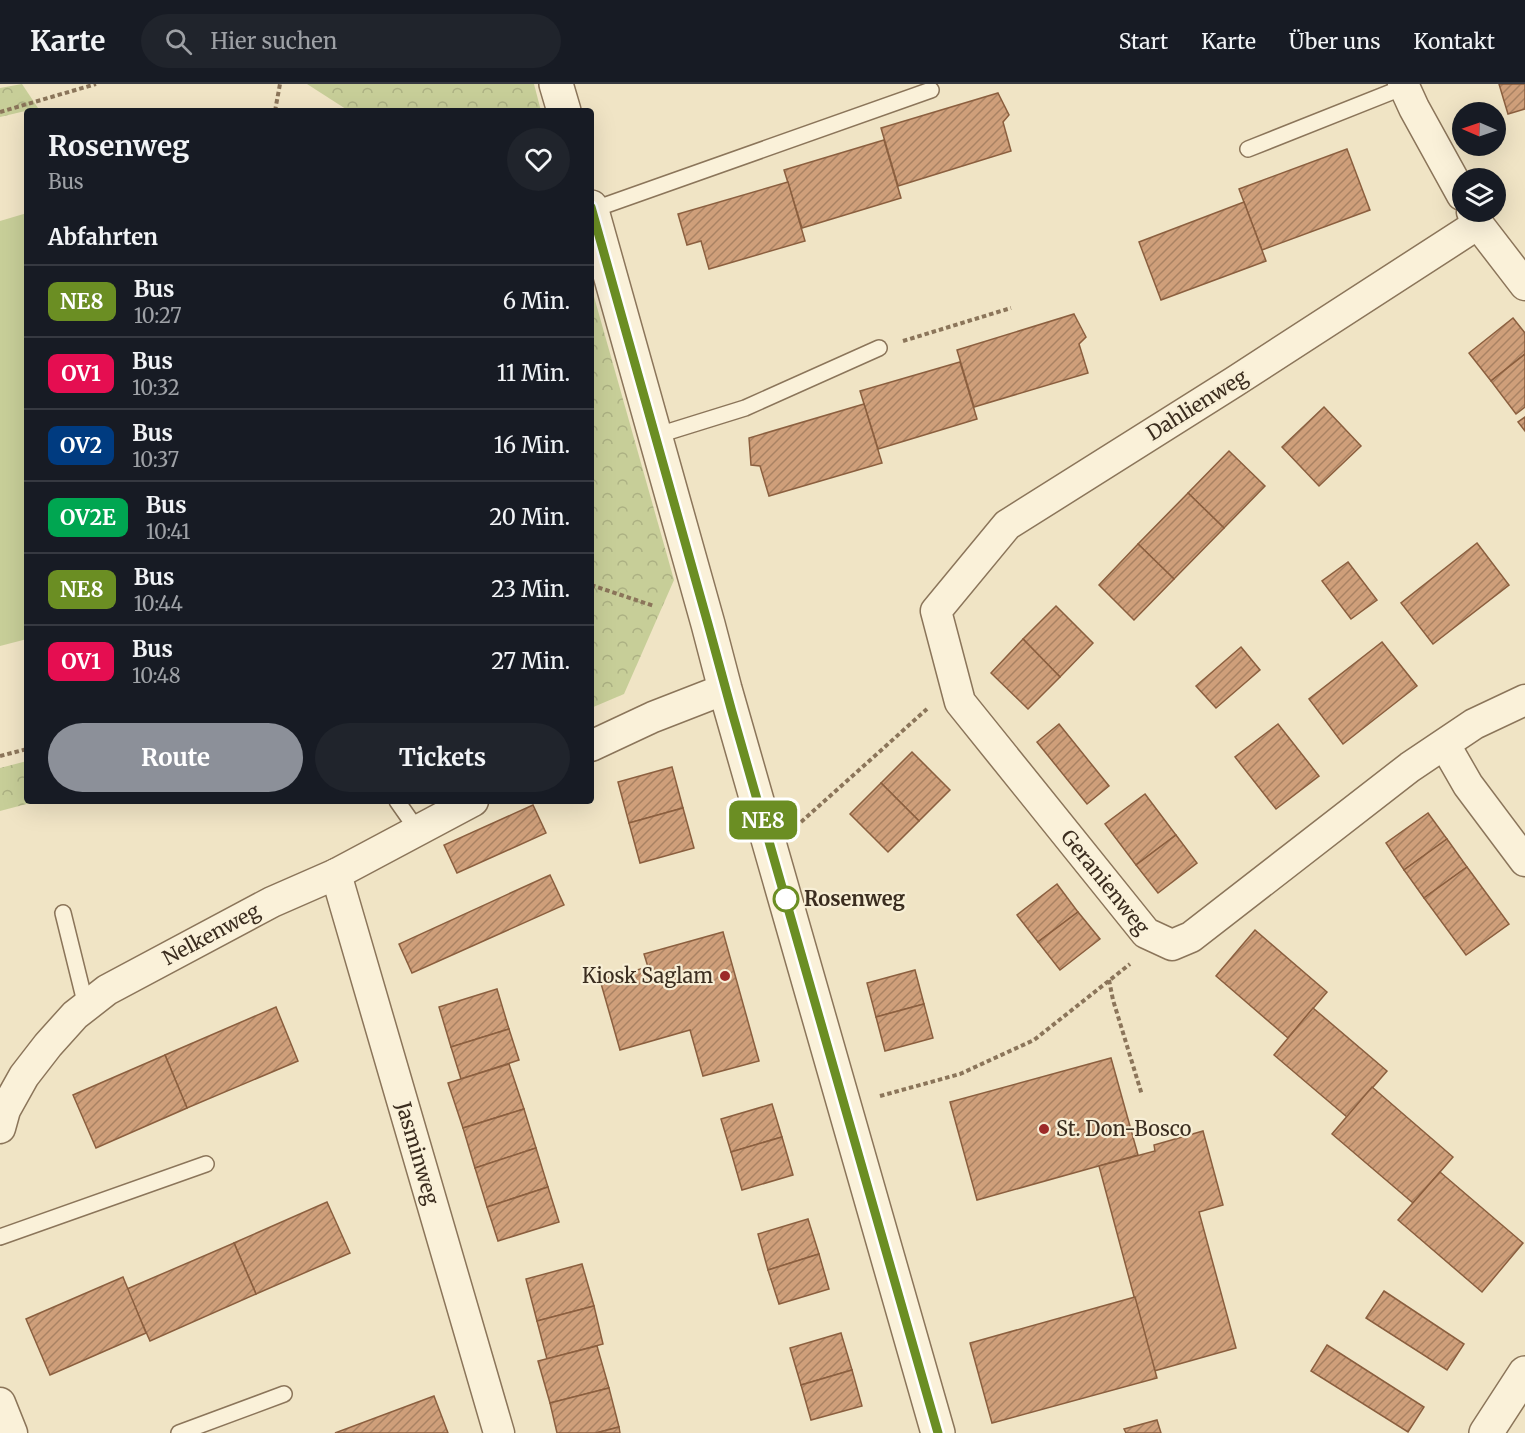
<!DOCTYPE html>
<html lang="de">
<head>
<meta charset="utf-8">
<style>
	body { margin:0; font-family:Merriweather,serif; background:#20242c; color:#f1f3f6; height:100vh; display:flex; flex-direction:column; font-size:22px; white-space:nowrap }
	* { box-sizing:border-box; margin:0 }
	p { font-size:20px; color:#9ea1a6 }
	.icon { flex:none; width:33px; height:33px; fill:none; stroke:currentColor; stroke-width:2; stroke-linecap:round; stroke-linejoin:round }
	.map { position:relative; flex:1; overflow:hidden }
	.details { position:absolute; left:24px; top:24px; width:570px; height:696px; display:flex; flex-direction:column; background:#171b24; border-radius:6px; box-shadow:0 6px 24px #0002 }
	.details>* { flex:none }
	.badge { padding:0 12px; border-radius:9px; font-size:21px; line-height:39px }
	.needle { width:39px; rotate:272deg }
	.controls { position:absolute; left:1452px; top:18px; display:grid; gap:12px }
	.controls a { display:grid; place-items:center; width:54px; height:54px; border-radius:50%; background:#171b24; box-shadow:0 6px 24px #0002; font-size:30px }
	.map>.badge { position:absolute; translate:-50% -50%; box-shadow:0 0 0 3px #fff }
	h2 { padding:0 24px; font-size:22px; line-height:54px }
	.round { display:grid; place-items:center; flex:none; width:63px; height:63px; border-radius:32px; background:#20242c }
	.headline { display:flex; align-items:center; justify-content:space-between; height:102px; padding:0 24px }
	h1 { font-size:28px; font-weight:700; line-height:45px }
	.action { display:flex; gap:12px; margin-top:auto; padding:12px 24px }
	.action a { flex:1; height:69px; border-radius:36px; background:#8c9099; color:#fff; font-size:24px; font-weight:700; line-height:69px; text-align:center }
	.action a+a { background:#20242c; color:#f1f3f6 }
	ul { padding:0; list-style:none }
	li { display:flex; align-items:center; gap:18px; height:72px; padding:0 24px; border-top:2px solid #363941 }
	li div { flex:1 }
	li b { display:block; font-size:22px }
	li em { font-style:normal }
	li .badge { min-width:66px; font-weight:700; text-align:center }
	header { display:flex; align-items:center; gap:36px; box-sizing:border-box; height:84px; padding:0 30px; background:#171b24; border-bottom:2px solid #363941 }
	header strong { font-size:28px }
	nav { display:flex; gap:33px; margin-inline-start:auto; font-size:21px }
	.search { width:420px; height:54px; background:#20242c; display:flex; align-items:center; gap:15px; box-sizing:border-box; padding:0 21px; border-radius:33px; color:#9ea1a6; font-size:22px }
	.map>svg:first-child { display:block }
</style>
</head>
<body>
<header>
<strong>Karte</strong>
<div class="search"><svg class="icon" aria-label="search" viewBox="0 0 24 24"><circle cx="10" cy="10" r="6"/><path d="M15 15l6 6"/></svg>Hier suchen</div>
<nav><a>Start</a><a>Karte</a><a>Über uns</a><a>Kontakt</a></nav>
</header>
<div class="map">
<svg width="1525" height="1349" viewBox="0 0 1525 1349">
	<defs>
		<pattern id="forest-crowns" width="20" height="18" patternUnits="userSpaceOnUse" patternTransform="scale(1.5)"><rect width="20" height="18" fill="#c7ce98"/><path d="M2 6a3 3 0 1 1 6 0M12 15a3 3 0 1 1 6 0" fill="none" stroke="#acb183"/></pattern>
		<pattern id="building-hatch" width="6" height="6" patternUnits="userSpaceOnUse" patternTransform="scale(1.5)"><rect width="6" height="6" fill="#cf9f7a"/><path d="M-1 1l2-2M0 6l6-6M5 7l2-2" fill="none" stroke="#a98263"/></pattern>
	</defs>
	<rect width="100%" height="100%" fill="#f0e4c5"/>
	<g fill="url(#forest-crowns)">
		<path d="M22,0L38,24L0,33V4Z"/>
		<path d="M307,0H534L541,27H349Z"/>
		<path d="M591,202L674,496L624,610L591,624Z"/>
		<path d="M27,677V717H38L0,727V684Z"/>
	</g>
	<path fill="#c7ce98" d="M27,129V555L0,562V137Z"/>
	<g fill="url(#building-hatch)" stroke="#8b5f3f" stroke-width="1.5">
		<path d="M1499,0H1525V25L1508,30Z"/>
		<path d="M998,9L1009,31L1003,38L1011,67L898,102L881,44Z"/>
		<path d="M884,56L901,114L802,144L784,86Z"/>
		<path d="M1347,65L1370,126L1262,166L1239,105Z"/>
		<path d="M788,98L805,157L709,185L701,157L687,161L678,130Z"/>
		<path d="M1244,118L1266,177L1161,216L1139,158Z"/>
		<path d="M1074,230L1086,253L1079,260L1088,289L974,323L957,266Z"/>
		<path d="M1513,234L1525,249V270L1491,297L1469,269Z"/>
		<path d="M1525,270V323L1516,330L1491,297Z"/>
		<path d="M960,278L977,335L878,365L860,307Z"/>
		<path d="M864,320L882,379L769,412L760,382L751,381L749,354Z"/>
		<path d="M1324,323L1361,362L1319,402L1282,363Z"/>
		<path d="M1525,333V347L1518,338Z"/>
		<path d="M1229,367L1265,402L1224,444L1188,409Z"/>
		<path d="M1188,409L1224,444L1174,495L1138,460Z"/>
		<path d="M1477,459L1509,501L1433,560L1401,519Z"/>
		<path d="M1138,460L1174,495L1134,536L1099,501Z"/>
		<path d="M1348,478L1377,516L1351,535L1322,497Z"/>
		<path d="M1056,522L1093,559L1060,593L1023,555Z"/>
		<path d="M1023,555L1060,593L1028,625L991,589Z"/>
		<path d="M1382,558L1417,602L1343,660L1309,615Z"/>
		<path d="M1241,563L1260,586L1216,624L1196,602Z"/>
		<path d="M1059,640L1109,702L1087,720L1037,658Z"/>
		<path d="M1278,640L1319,692L1276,725L1235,673Z"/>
		<path d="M912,668L950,706L919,737L881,699Z"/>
		<path d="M672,683L683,724L629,739L618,698Z"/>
		<path d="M881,699L919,737L888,768L850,730Z"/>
		<path d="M1145,710L1176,751L1136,781L1105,740Z"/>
		<path d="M533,721L546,749L457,789L444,761Z"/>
		<path d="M683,724L694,764L640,779L629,739Z"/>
		<path d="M1428,729L1447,755L1404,786L1386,759Z"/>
		<path d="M1176,751L1197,779L1158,809L1136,781Z"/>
		<path d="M1447,755L1467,783L1424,814L1404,786Z"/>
		<path d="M1467,783L1509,840L1466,871L1424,814Z"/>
		<path d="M550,791L564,821L412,889L399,860Z"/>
		<path d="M1057,800L1078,828L1038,858L1017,831Z"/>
		<path d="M1078,828L1100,855L1060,886L1038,858Z"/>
		<path d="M1255,846L1327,908L1288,954L1216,892Z"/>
		<path d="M723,848L759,977L703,992L690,946L620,966L600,896L648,883L644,870Z"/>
		<path d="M915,886L924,920L876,933L867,899Z"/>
		<path d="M497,905L509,945L451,963L439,923Z"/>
		<path d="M924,920L933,954L885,967L876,933Z"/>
		<path d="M276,923L298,977L187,1024L165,971Z"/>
		<path d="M1313,924L1387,987L1347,1033L1274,971Z"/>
		<path d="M509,945L519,976L461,995L451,963Z"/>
		<path d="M165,971L187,1024L96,1064L73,1011Z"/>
		<path d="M1111,974L1138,1071L977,1116L950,1018Z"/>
		<path d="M509,980L524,1025L463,1044L448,999Z"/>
		<path d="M1372,1003L1453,1073L1413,1119L1332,1050Z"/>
		<path d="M772,1020L782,1053L731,1068L721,1035Z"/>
		<path d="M524,1025L536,1064L475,1084L463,1044Z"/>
		<path d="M1203,1047L1223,1121L1199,1128L1236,1264L1154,1287L1099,1082L1155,1067L1154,1061Z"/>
		<path d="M782,1053L793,1091L742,1106L731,1068Z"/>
		<path d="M536,1064L548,1103L487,1123L475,1084Z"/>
		<path d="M1440,1088L1523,1159L1482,1208L1398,1136Z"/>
		<path d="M548,1103L559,1138L498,1157L487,1123Z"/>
		<path d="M327,1118L350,1169L256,1210L234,1159Z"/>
		<path d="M808,1135L819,1170L768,1186L758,1150Z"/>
		<path d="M234,1159L256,1210L150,1257L127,1205Z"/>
		<path d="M819,1170L829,1205L779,1220L768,1186Z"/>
		<path d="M582,1180L594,1222L537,1237L526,1195Z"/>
		<path d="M123,1193L146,1249L50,1291L26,1235Z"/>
		<path d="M1384,1207L1464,1260L1447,1286L1366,1234Z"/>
		<path d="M1135,1213L1157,1294L992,1339L970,1259Z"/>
		<path d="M594,1222L603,1260L547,1275L537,1237Z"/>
		<path d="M841,1249L852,1286L801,1301L790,1264Z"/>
		<path d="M1327,1261L1424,1323L1408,1348L1311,1287Z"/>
		<path d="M597,1262L609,1304L550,1319L538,1277Z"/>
		<path d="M852,1286L862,1322L811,1336L801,1301Z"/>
		<path d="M609,1304L619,1343L596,1349H557L550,1319Z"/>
		<path d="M434,1312L448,1349H335Z"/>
		<path d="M1157,1336L1161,1349H1126L1124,1345Z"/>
		<path d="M619,1343L620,1349H596Z"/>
	</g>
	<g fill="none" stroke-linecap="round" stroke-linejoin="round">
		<g stroke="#8b755a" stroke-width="18">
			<g id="service">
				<path d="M1248,65L1404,3"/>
				<path d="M592,126L931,6"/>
				<path d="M655,352L745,324L879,264"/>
				<path d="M397,717L418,747"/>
				<path d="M63,829L86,922"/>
				<path d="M0,1153L206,1080"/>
				<path d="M179,1349L284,1310"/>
			</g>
		</g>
		<g stroke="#8b755a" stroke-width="33">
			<g id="minor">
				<path d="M1403,0L1414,24L1462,111"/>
				<path d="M1472,128L1478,140L1525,201"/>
				<path id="s1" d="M1478,140L1234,298L1007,441L936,527L960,618L1146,849L1172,861L1191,853L1410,683L1474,640L1525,616"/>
				<path d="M1445,661L1468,701L1525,777"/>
				<path d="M591,662L653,633L725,605"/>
				<path id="s2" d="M336,790L499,1349"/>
				<path id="s3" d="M0,1044L5,1026L24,992L48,961L75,931L107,906L272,818L336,790L473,717"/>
				<path d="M0,1319L12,1349"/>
			</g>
		</g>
		<g stroke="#8b755a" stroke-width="36">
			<g id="tertiary">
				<path d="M556,0L564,27"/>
				<path d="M591,123L708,540L725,605L938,1349"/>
				<path d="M1486,1349L1525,1289"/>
			</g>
		</g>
		<g stroke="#8b755a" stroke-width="4" stroke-dasharray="4.5 3" stroke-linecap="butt">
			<path d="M275,27L280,0"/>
			<path d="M0,28L96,0"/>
			<path d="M903,257L1011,224"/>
			<path d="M591,501L654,522"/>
			<path d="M0,672L27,665"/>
			<path d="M801,738L927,625"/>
			<path d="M1109,896L1113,916L1142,1011"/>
			<path d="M880,1012L960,990L1034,956L1130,880"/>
		</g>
		<use href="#service" stroke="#faf1d9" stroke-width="15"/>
		<use href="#minor" stroke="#faf1d9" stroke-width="30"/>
		<use href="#tertiary" stroke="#faf1d9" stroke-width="33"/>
	</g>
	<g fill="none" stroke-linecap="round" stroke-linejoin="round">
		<g stroke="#fff" stroke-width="14">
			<path id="line" d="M591,123L708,540L732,628L938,1349"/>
		</g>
		<use href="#line" stroke="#6b8e23" stroke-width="9"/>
	</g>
	<circle fill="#fff" stroke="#6b8e23" stroke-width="3" cx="786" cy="815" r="12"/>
	<g fill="#9c2a28" stroke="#f7eed5" stroke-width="2">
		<circle cx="725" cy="892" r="6"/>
		<circle cx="1044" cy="1045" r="6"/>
	</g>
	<g text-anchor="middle" stroke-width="4.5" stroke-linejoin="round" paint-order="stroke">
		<g font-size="20" fill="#3b2d1f" stroke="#f7eed5">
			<text transform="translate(1197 321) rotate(-32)" y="7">Dahlienweg</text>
			<text dy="7" stroke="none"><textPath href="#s1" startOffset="996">Geranienweg</textPath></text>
			<text dy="7" stroke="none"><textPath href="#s3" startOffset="296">Nelkenweg</textPath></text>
			<text dy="7" stroke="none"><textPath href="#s2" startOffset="291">Jasminweg</textPath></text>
		</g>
		<g font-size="20" font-weight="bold" fill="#3b2d1f" stroke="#f7eed5" text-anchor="start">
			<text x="804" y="822">Rosenweg</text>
		</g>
		<g font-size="20" fill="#3b2d1f" stroke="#f7eed5" text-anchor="end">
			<text x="713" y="899">Kiosk Saglam</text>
			<text x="1056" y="1052" text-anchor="start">St. Don-Bosco</text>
		</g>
	</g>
</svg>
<div class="controls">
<a><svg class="needle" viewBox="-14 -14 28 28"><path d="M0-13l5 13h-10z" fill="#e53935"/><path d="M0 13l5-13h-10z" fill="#9ea1a6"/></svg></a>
<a><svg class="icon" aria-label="layers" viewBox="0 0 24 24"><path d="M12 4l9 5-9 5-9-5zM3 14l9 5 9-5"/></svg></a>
</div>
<b class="badge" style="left:763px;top:736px;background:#6b8e23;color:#fff">NE8</b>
<section class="details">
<div class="headline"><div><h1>Rosenweg</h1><p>Bus</p></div><a class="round"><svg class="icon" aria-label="heart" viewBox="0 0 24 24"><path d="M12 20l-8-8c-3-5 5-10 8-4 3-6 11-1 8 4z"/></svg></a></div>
<h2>Abfahrten</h2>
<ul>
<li><span class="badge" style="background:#6b8e23;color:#fff">NE8</span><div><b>Bus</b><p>10:27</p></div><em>6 Min.</em></li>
<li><span class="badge" style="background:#e50e51;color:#fff">OV1</span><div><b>Bus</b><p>10:32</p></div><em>11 Min.</em></li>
<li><span class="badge" style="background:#003b80;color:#fff">OV2</span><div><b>Bus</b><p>10:37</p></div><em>16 Min.</em></li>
<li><span class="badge" style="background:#00a651;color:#fff">OV2E</span><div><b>Bus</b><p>10:41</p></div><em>20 Min.</em></li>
<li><span class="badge" style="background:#6b8e23;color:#fff">NE8</span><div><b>Bus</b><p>10:44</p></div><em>23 Min.</em></li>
<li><span class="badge" style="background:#e50e51;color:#fff">OV1</span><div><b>Bus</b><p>10:48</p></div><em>27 Min.</em></li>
</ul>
<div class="action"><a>Route</a><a>Tickets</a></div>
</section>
</div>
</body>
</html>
